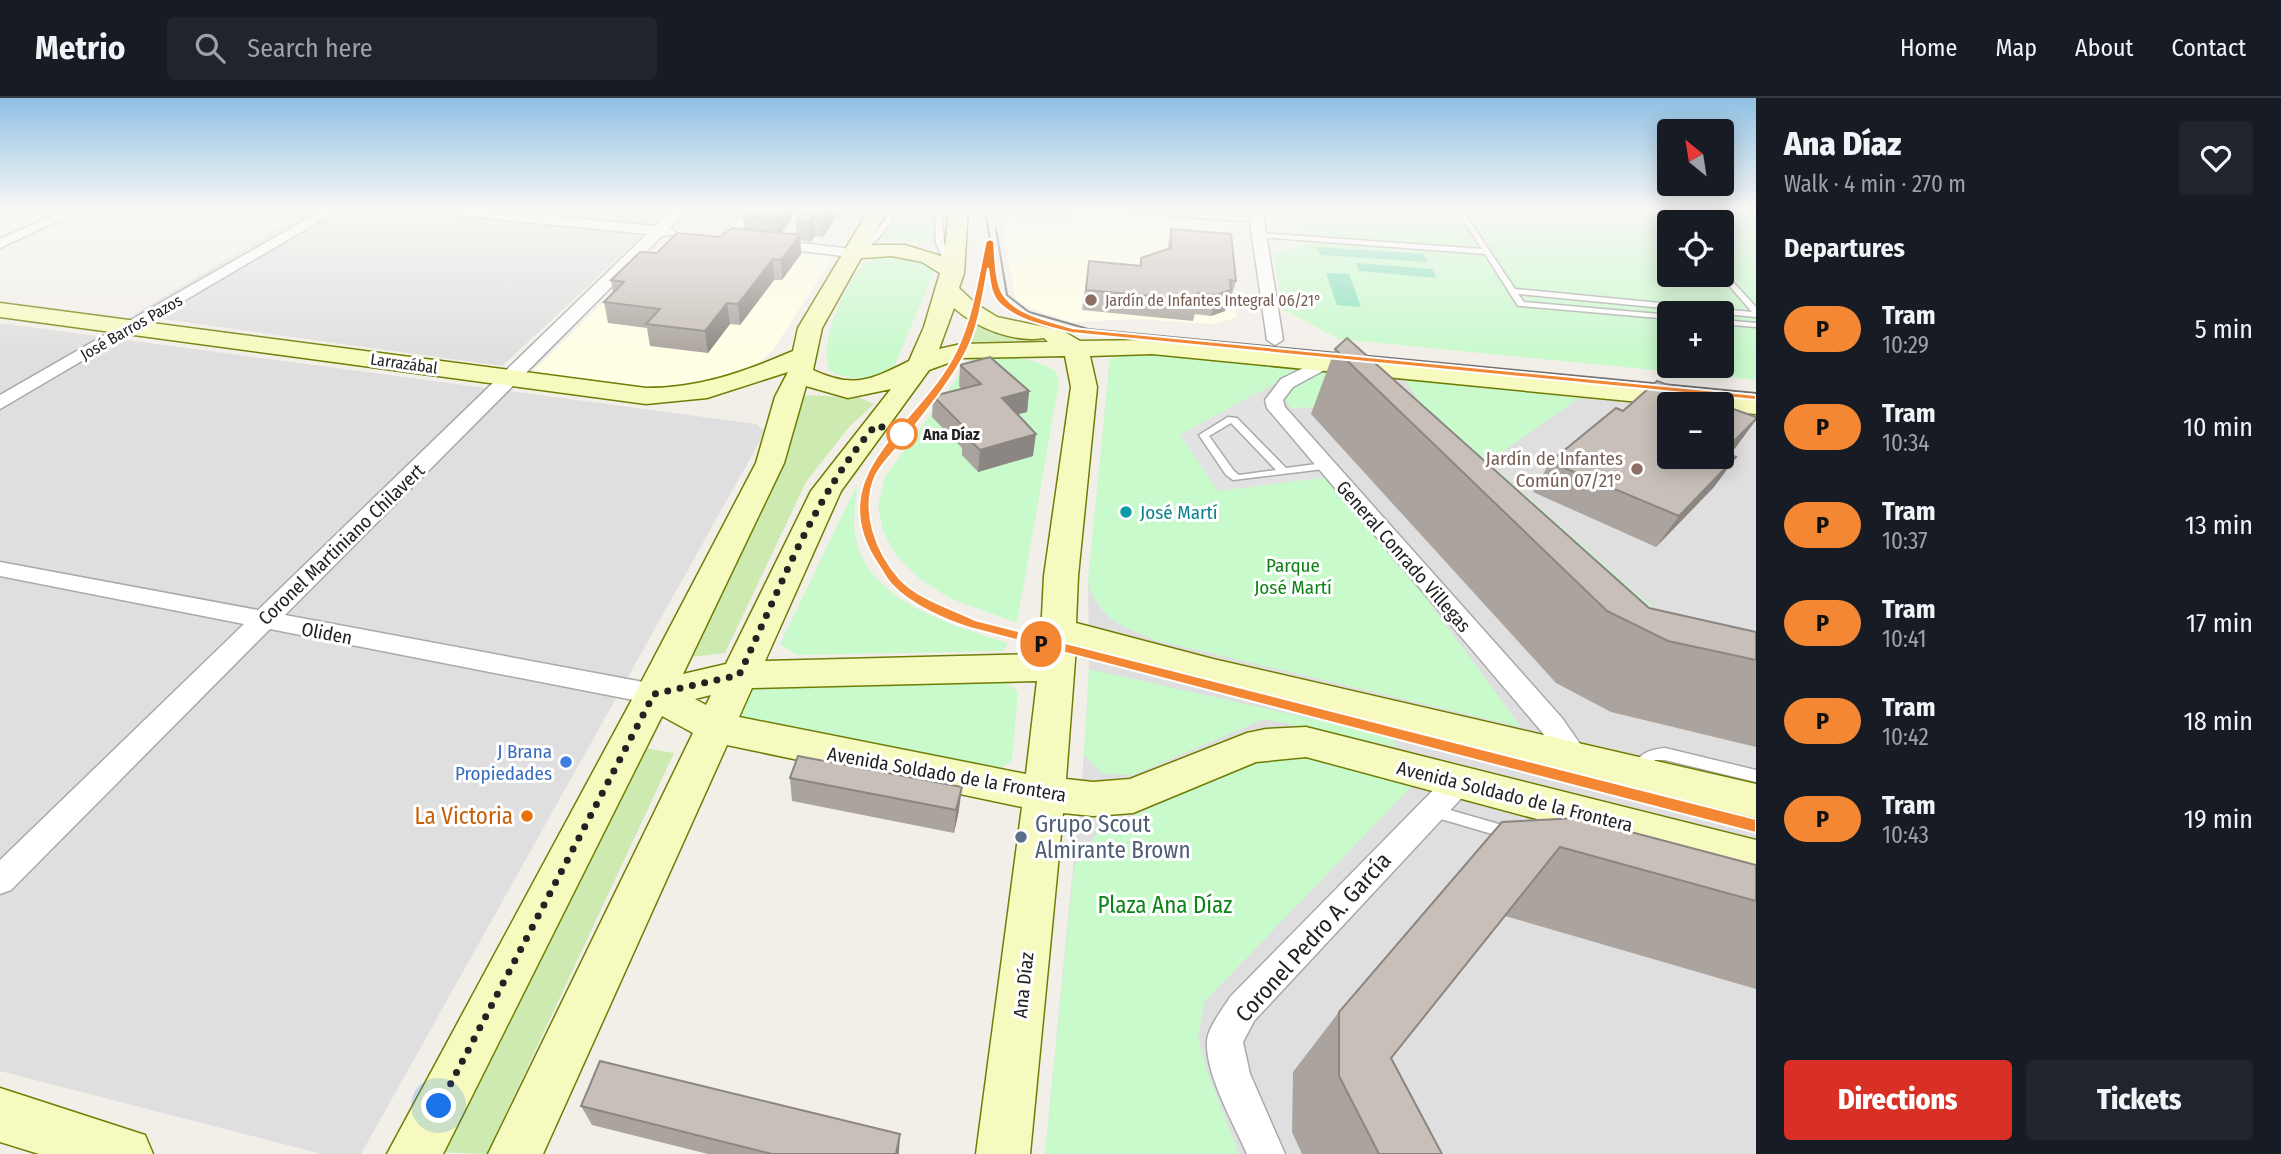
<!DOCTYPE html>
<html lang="en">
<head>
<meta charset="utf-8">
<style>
	body { margin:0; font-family:"Fira Sans Condensed",sans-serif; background:#20242c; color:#f1f3f6; height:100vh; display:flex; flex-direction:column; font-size:26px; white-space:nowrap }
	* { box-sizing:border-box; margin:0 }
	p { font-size:23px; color:#9ea1a6 }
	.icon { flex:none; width:38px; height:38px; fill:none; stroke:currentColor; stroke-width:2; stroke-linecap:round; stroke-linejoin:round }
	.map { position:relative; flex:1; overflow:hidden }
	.panel { display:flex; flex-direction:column; background:#171b24; width:525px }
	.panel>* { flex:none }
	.badge { padding:0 14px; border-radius:23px; font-size:24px; line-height:46px }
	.needle { width:46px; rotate:330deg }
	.fabs { position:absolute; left:1657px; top:21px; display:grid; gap:14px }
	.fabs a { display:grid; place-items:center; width:77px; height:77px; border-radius:7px; background:#171b24; box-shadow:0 4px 18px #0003; font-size:35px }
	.you { position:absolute; width:35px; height:35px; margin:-18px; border:5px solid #fff; border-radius:50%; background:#1a73e8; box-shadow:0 0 0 10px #1a73e833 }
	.map>.badge { position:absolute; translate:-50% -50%; box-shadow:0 0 0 4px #fff }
	h2 { padding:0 28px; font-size:26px; line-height:63px }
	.round { display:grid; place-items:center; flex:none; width:74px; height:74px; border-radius:7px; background:#20242c }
	.head { display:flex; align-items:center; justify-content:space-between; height:119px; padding:0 28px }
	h1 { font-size:33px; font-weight:800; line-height:52px }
	.primary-button { display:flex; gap:14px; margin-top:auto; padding:14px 28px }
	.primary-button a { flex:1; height:80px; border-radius:7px; background:#d93025; color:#fff; font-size:28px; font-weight:800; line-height:80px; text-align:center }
	.primary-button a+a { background:#20242c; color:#f1f3f6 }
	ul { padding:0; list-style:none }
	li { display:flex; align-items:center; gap:21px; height:98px; padding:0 28px }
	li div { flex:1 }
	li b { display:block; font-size:26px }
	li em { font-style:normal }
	li .badge { min-width:77px; font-weight:700; text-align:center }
	header { display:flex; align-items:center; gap:42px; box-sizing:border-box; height:98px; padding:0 35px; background:#171b24; border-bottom:2px solid #363941 }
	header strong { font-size:33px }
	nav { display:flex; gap:38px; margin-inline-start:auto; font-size:24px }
	.search { width:490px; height:63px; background:#20242c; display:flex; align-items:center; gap:18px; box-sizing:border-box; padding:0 24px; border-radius:7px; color:#9ea1a6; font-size:26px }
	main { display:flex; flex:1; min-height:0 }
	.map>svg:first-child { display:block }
</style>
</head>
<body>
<header>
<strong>Metrio</strong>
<div class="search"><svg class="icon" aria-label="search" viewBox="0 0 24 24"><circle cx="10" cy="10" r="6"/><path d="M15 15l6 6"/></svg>Search here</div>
<nav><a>Home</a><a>Map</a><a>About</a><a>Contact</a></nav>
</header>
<main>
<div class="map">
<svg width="1756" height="1056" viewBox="0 0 1756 1056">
	<rect width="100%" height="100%" fill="#f2efe9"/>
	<g fill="#e0dfdf">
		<path d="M313,110H672L502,268L133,217Z"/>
		<path d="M0,225L756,326L765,334L361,1056H322L0,973Z"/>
		<path d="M1110,261L1294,270L1669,307L1670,359H1722V312L1756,315V1056H1045L1084,657L1089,571L1088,483Z"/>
	</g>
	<g fill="#ffffe5">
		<path d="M1046,110H1146V118L1222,125L1237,219L1214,226L1135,221L1072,224L1029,210L1015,200L1002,121L1068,124L1070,112Z"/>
		<path d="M667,142L833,159L773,252L754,269L732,279L671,291L639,290L530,276Z"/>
	</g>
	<g fill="#cdebb0">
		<path d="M976,227L1038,240L1036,245L969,246Z"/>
		<path d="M808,297L861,300L874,306L849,329L806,384L725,555L693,559L780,367L799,301Z"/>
		<path d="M644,650L674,655L487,1056L437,1054Z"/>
	</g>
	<g fill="#c8facc" fill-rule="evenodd">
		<path d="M896,110H938L940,145L875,141Z"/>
		<path d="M1270,110H1756V282L1339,241L1284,212L1273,155L1302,147L1297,126L1272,117ZM1670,124H1722V177H1670ZM1670,215H1722V268H1670Z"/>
		<path d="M912,155L935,171L894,269C873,280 852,285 830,273C817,244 846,184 868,162C878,153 899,156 912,155Z"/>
		<path d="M1131,255L1294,270L1295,275L1180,337L1336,378L1521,629L1155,542C1120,527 1099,522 1088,483L1110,261Z"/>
		<path d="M973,258C1004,258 1029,257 1056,273L1059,284L1017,525L949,500L919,480L896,457L883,433L878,408L885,379Z"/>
		<path d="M1325,271L1422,308L1403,279L1585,296L1488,364L1661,517L1756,612L1332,307L1291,311L1285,300L1286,292Z"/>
		<path d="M857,387C856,403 853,421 855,436C864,503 954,528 1008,545L1003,553L797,557L780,546Z"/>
		<path d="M1089,571L1392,639L1398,649L1264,621L1133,677L1103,676L1084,657Z"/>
		<path d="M996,580L1018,593L1012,663L991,675L747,629L739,617L756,586Z"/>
		<path d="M1268,657H1296L1412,688L1204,904L1198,938L1206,970L1239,1056H1045L1074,769L1098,734Z"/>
	</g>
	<g fill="#88e0be">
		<path d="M1317,149L1423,156L1428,164L1320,157Z"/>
		<path d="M1356,165L1432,171L1437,180L1359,173Z"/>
		<path d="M1326,175L1349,176L1361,209L1337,207Z"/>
	</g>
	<path fill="#e2e2e2" d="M1258,294L1336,378L1218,393L1180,337Z"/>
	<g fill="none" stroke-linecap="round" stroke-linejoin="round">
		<g stroke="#a9a9a9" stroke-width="3">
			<g id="lane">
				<path d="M893,110H899C888,127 877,151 854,153V149L872,139Z"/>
				<path d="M935,110H941L944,145L955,170L954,172L947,170L936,145Z"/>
				<path d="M1455,110H1461L1515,191L1752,214L1720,177H1722V172L1756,209V219L1518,196L1524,204L1670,217V221L1521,208H1518L1485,156L1259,139L1255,137L1259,135L1482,151Z"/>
				<path d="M1135,112L1257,120L1260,122L1257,124L1137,115L1135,114Z"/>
				<path d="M1722,222L1756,225V229L1722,226Z"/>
				<path d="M1228,319L1237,320L1286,370L1324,365L1329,368L1324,371L1233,382L1226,377L1199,337ZM1231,325L1276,372L1239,377L1234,373L1209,338Z"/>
				<path d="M1665,650L1756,672V684L1665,662H1655C1648,669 1643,680 1632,676L1630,672C1640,656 1646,652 1665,650Z"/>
				<path d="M1429,706L1509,729L1514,730L1516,735L1514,740L1509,741L1424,716L1422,712L1424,708Z"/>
			</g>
		</g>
		<g stroke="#a9a9a9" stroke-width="3">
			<g id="street">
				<path d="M68,110H86L0,150V141Z"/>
				<path d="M326,110H342L0,311V297Z"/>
				<path d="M419,110H465L655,128L674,110H689L670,130L676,134L674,137L662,138L285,517L654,586L663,589L667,596L663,603L654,606L270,531L11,792L0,796V762L244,526L0,478V464L258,512L647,136L426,114Z"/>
				<path d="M746,110H760L732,143H722V137Z"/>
				<path d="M1248,110H1262L1283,242L1275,247L1267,242Z"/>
				<path d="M768,141L851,151L858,155L851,159L763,148V142Z"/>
				<path d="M1324,260L1333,265L1330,269L1293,289L1283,302L1285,309L1562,620L1592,663L1588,671C1564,679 1554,651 1542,634L1267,310L1265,302L1281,281Z"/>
				<path d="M1460,671L1470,675L1474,683L1470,691L1254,923L1243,944L1250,976L1285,1056H1247C1234,1026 1205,976 1207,943C1208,929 1223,911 1230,899L1450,675Z"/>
			</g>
		</g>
		<g stroke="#707d05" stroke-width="3">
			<g id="secondary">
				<path d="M870,110H889L868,147H905L944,159L949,110H968L964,175L959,190L976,206L997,219L1063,233L1080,243L1152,242L1756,300V316L1722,313V306L1670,307L1152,256L1090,258L1097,289L1078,478L1076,525L1213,561L1756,686V720L1213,587L1076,549L1066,681L1093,684L1130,681L1247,635L1266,631L1306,629L1756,742V780L1306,659L1256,664L1133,715L1093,718L1063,715L1030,1056H976L1022,709L727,647L543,1056H488L693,635L662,618L443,1056H387L635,596L756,365L775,299L788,274L707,300L646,306L0,219V205L646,290C699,290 744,274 793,253L798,230ZM892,158L922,164L940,175L924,229L909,263C871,282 854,291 813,272L822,230L861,160ZM954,210C976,230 1014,245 1044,240L1048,244L961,246L939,251ZM1065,258L1071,289L1044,478L1040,556L765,563L841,393L929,272L962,260ZM806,288L848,300L891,291L811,393L726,566L683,576L784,365ZM1037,583L1026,676L739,619L752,590ZM711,597L706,607L695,601Z"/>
				<path d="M0,990L145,1037L153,1056H39L0,1044Z"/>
			</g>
		</g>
		<use href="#lane" fill="#fff" fill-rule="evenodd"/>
		<use href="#street" fill="#fff" fill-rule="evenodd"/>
		<use href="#secondary" fill="#f7fabf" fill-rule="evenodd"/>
		<g stroke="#707070" stroke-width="2">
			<path d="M985,110L990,143L974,218L961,253L917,318L871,375L864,410L868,439L880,464L900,485L952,516L1010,538L1727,721"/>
			<path d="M996,131L1007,197L1029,214L1088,231L1756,295"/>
		</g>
		<path stroke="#707070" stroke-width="2.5" d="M1720,719L1756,728"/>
	</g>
	<g fill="#aba49e">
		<path d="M799,110L781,135L796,136V123L842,110L823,139L815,138L810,144L800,142L801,156L782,182H774L740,227L730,226L708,255L650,248L647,230L608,225L604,204L613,195L611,182L657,155L720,139L744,131L743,118Z"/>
		<path d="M1171,131L1236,183L1230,203H1228L1225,213L1211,218L1195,216L1193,223L1082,212L1089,163L1140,167L1141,160L1167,152Z"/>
		<path d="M1335,251L1649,510L1756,534V649L1611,614L1556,585L1311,316Z"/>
		<path d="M960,267L1029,293L1027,314L1017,316L1033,358L978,374L962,357V350L932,319L933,298L962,291L959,288Z"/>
		<path d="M1736,349L1729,356L1736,359L1714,389L1656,449L1533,394L1550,364Z"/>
		<path d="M790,680L959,712L954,735L792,703Z"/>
		<path d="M1578,720L1756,767V891L1505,818L1391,960L1442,1056H1302L1292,1034L1293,974L1339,914Z"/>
		<path d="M581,1008L899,1056H708L592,1027Z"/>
	</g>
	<g fill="#8b8681">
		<path d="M0,110H4L7,114L0,117Z"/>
		<path d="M784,110H799L778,140L776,121Z"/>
		<path d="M829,110H842L823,139L822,119Z"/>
		<path d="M814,119L815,138L810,144L809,124Z"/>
		<path d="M800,137L801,156L782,182L781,162Z"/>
		<path d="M773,161L774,182L740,227L738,206Z"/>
		<path d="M1231,192L1225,213L1211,218L1216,197Z"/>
		<path d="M727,205L730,226L708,255L705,233Z"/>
		<path d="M1029,293L1027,314L1000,321L1002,300Z"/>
		<path d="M1756,322L1736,349L1702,384L1722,356Z"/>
		<path d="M1036,336L1033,358L978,374L980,352Z"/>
		<path d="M1736,359L1714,389L1656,449L1679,418Z"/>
		<path d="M962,689L959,712L954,735L956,712Z"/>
		<path d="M900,1036L899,1054V1056H896Z"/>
	</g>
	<g fill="#c7bfb8" stroke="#8b8681" stroke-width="2">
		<path d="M750,110H784L776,121L743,118Z"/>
		<path d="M805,110H829L822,119H814L809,124L796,123Z"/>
		<path d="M732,130L800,137L781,162L773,161L738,206L727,205L705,233L646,226L660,211L604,204L624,184L611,182L640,154L657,155L677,135L720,139Z"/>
		<path d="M1171,131L1231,136L1236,183L1230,182L1231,192L1216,197L1198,195V202L1086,192L1089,163L1141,168V160L1171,150Z"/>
		<path d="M1347,240L1649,510L1756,534V562L1668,543L1607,513L1335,251Z"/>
		<path d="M990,259L1029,293L1002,300L1036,336L980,352L963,336L969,334L933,298L981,286L960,267Z"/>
		<path d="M1657,283L1720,306H1670V359H1722V307L1756,319V321L1723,354L1736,359L1679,418L1550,364L1616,310L1623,313Z"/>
		<path d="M798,658L962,689L956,712L790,680Z"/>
		<path d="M1578,720L1756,767V803L1560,749L1391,960L1442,1056H1379L1339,978V914L1502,724Z"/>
		<path d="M600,963L900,1036L896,1056H772L581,1008Z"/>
	</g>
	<linearGradient id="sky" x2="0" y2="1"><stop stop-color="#8fc0e4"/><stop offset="0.43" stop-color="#f9f8f5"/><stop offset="1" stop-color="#f9f8f5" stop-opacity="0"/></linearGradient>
	<rect width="1756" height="258" fill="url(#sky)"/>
	<path fill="#f38733" stroke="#fff" stroke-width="2" d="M990,141L994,143C995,157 995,173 999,187C1006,215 1049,223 1072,230L1756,297V302L1072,235C1049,229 1017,223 1000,206C990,197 990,182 988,170C983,197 979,227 967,252C951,284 924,316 902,344C894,354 882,365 876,377C860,412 876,454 900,481C919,501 950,510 975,522L1756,721V735L970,530C946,523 909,506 892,487C886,481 882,472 877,465C817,373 923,326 957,251C973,217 978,179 986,143Z"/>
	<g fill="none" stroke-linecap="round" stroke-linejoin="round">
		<path stroke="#222" stroke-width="7" stroke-dasharray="0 12.6" d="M439,1008L654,596L739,577C780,492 813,398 876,327L902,336"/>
	</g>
	<g fill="#8d6e63" stroke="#fff" stroke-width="2.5">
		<circle cx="1091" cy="202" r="7"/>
		<circle cx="1637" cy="371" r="7"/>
	</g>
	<circle fill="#fff" stroke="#f38733" stroke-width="3.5" cx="902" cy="336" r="14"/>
	<circle fill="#0f9aa8" stroke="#fff" stroke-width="2.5" cx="1126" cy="414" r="7"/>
	<circle fill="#3f7fe0" stroke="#fff" stroke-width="2.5" cx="566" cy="664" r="7"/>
	<circle fill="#e8710a" stroke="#fff" stroke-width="2.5" cx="527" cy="718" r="7"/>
	<circle fill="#5c6f8a" stroke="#fff" stroke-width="2.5" cx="1021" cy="739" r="7"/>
	<g text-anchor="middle" stroke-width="6" stroke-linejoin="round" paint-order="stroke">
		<g font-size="16" fill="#785e54" stroke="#fff" text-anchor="start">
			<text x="1105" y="208">Jardín de Infantes Integral 06/21°</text>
		</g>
		<g font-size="16" fill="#222" stroke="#fff">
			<text transform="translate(131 229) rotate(-30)" y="6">José Barros Pazos</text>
			<text transform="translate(404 265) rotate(8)" y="6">Larrazábal</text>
		</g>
		<g font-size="16" font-weight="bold" fill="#222" stroke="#fff" text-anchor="start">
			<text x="923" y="342">Ana Díaz</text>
		</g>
		<g font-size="19" fill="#785e54" stroke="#fff" text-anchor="end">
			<text x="1623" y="367">Jardín de Infantes<tspan x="1623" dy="22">Común 07/21°</tspan></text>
		</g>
		<g font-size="19" fill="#0d838f" stroke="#fff" text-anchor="start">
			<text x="1140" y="421">José Martí</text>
		</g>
		<g font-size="19" fill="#222" stroke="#fff">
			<text transform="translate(341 446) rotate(-44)" y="7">Coronel Martiniano Chilavert</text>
			<text transform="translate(1404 458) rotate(49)" y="7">General Conrado Villegas</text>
			<text transform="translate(327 535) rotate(11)" y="7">Oliden</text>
			<text transform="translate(947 676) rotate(10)" y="7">Avenida Soldado de la Frontera</text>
			<text transform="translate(1515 698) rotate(14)" y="7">Avenida Soldado de la Frontera</text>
			<text transform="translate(1023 887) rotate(-84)" y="7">Ana Díaz</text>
		</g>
		<g font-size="19" fill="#0c8416" stroke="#fff">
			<text x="1293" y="474">Parque<tspan x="1293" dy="22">José Martí</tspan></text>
		</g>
		<g font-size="19" fill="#366cbe" stroke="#fff" text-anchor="end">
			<text x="552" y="660">J Brana<tspan x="552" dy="22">Propiedades</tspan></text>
		</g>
		<g font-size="23" fill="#c56008" stroke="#fff" text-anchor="end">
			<text x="513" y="726">La Victoria</text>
		</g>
		<g font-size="23" fill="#4e5e75" stroke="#fff" text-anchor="start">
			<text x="1035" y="734">Grupo Scout<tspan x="1035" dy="26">Almirante Brown</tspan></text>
		</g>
		<g font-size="23" fill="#0c8416" stroke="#fff">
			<text x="1165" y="815">Plaza Ana Díaz</text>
		</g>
		<g font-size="23" fill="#222" stroke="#fff">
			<text transform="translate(1313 839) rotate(-48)" y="8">Coronel Pedro A. García</text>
		</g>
	</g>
</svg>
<div class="fabs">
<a><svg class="needle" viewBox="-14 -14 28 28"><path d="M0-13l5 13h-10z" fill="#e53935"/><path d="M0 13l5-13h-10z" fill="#9ea1a6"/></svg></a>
<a><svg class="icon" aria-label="locate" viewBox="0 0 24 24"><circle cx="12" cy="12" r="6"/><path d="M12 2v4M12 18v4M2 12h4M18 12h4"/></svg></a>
<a>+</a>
<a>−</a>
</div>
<div class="you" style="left:439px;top:1008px"></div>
<b class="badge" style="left:1041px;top:546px;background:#f38733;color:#111">P</b>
</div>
<section class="panel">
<div class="head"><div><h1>Ana Díaz</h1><p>Walk · 4 min · 270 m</p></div><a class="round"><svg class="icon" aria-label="heart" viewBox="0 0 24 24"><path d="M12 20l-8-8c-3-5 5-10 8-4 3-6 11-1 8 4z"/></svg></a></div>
<h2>Departures</h2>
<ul>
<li><span class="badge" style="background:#f38733;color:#111">P</span><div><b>Tram</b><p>10:29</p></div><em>5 min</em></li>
<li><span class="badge" style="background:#f38733;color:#111">P</span><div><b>Tram</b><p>10:34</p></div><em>10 min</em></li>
<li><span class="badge" style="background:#f38733;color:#111">P</span><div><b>Tram</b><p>10:37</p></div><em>13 min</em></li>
<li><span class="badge" style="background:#f38733;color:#111">P</span><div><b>Tram</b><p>10:41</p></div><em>17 min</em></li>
<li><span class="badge" style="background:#f38733;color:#111">P</span><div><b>Tram</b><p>10:42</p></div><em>18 min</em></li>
<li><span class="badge" style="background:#f38733;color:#111">P</span><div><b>Tram</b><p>10:43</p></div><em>19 min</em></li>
</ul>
<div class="primary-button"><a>Directions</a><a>Tickets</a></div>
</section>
</main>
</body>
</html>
